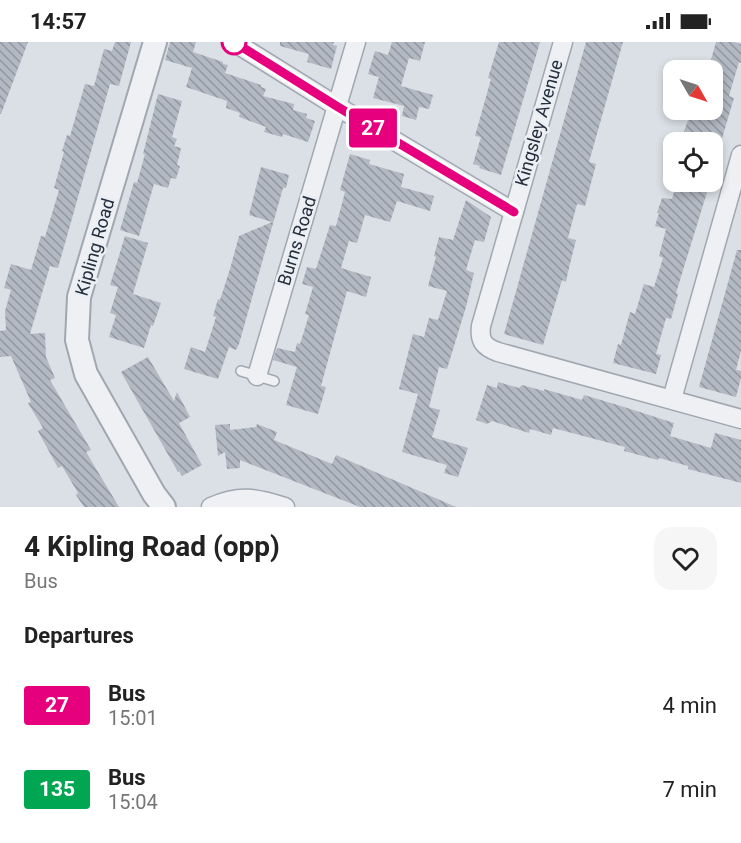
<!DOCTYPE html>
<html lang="en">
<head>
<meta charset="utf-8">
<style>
	body { margin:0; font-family:Roboto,sans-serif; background:#f6f6f6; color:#222; height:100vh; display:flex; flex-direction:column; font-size:22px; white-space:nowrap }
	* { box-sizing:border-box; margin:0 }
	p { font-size:20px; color:#767676 }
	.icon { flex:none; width:33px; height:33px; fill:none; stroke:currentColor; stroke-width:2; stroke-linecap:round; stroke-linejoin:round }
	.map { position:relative; height:465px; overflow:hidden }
	.panel { display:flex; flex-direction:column; background:#fff; flex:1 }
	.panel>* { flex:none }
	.badge { padding:0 12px; border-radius:4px; font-size:21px; line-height:39px }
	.needle { width:39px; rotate:129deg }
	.buttons { position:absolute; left:663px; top:18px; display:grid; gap:12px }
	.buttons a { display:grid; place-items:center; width:60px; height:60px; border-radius:12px; background:#fff; box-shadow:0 3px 9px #0003; font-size:30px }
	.map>.badge { position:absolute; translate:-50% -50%; box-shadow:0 0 0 3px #fff }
	h2 { padding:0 24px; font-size:22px; line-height:54px }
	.round { display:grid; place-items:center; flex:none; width:63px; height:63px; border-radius:18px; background:#f6f6f6 }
	.head { display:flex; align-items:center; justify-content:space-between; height:102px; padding:0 24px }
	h1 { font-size:28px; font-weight:700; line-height:45px }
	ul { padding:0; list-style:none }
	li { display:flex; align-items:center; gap:18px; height:84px; padding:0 24px }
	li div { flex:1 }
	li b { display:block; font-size:22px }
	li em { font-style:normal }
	li .badge { min-width:66px; font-weight:700; text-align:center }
	.status { display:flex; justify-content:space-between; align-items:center; height:42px; padding:0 30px; background:#fff; direction:ltr }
	.status svg { height:16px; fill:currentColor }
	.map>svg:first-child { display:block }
</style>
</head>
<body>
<div class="status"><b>14:57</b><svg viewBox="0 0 49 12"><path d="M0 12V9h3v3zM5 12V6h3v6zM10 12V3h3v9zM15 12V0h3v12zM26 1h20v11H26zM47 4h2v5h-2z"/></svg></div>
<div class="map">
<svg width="741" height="465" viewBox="0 0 741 465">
	<defs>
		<pattern id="building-back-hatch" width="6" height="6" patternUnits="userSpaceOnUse" patternTransform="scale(1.5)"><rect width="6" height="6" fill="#b3b9c3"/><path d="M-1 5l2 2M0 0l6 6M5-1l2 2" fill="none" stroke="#9197a0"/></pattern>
	</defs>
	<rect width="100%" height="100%" fill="#dbe0e6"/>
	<g fill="url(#building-back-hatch)">
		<path d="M0,0H28L1,72H0Z"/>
		<path d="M115,0H131L119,44L110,42L58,226L50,224L30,292L45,291L46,315L55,336L50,338L91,408L86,410L119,465H84L76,453L78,451L62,424L58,426L38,389L43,386L28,361L31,360L11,314L0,315V289L6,288L5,269L11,248L4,246L11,222L31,228L41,194L45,195L59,148L54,146L64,110L62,109L67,93L70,94L85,42L94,44L104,7L112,9Z"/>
		<path d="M170,0H196L193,10L223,20V22L228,23L225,31L261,43V45L266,47L263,54L294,62L293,68L307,72L306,76L315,79L308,100L283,92L282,95L264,90L266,85L239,75L240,71L226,66L227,59L186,45L192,26L165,18Z"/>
		<path d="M280,0H334L333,3L337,4L331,27L307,20L309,12L280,4Z"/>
		<path d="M392,0H425L420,19L409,16L401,44L433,53L429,67L419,65L416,78L402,74L404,64L373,56L379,35L368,32L375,9L388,13Z"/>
		<path d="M499,0H540L501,133L479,126L480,124L473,122L481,95L475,94L491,37L488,36Z"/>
		<path d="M586,0H623L589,120L596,122L585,164L577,162L568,196L576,198L568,230L566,240L562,238L543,303L504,292Z"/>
		<path d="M716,0H734L741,2V21L739,20L729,54L734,56L721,100H700L682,95L691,70L700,73L702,68H712V28H708Z"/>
		<path d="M158,52L182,59L172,95L177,97L174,104L181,106L177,123L180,124L176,137L171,136L168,146L154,142L139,194L120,188L134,140L137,141L145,112H143Z"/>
		<path d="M350,112L370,118L369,122L404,132L401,145L434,154L430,169L397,159L390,180L365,173L357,201L349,199L341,226L371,235L366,255L347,249L321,344L326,345L318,372L286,363L297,325L273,318L277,306L295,310L297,301L300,302L309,273L305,272L313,245L302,242L307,225L316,227L330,183L336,184L345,150L340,148Z"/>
		<path d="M261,125L289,133L286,146H283L239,302L236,308L229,305L218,337L184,327L191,305L205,310L216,275L213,274L218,257L220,258L230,227L239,194L272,180L249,173Z"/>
		<path d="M677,140H692L709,144L676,251L678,252L671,277L666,276L656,312L661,313L656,332L613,321L618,302L621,303L630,270L635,272L644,242L654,245L663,216L659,214L666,187L655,184L659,171H657L662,156L672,157Z"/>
		<path d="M466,158L491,175L484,200L475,198L466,228L474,231L466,265L447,327L439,325L429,365L440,368L432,395L468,406L458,435L444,431L447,423L402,410L418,352L399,347L413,292L424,295L429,276L438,278L447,249L428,244L436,215L434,214L439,195L453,198Z"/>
		<path d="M125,194L148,201L133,252L161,261L153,284L151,283L144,306L109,295L116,273L110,271L118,245L110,243Z"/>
		<path d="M737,208H741V309L736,328L741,329V336L736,355L699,345Z"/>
		<path d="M148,315L174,359L177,350L190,375L179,381L202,423L182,434L179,429L178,430L121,330Z"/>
		<path d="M498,340L519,346L522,343L544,349V347L582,358L584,353L621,364L674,381L670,394L711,406L715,391L741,398V441L688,427V424L659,416L658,418L624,409L625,405L553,386L551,393L530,387L529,391L492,379L487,382L476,378L487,343L497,346Z"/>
		<path d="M230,382V388L256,385L257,382L277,390L274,398L332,422L336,413L456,465H360L240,418V426L227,427L225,410L218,414L215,383Z"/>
	</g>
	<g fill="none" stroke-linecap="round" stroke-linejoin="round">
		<g stroke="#a1a7b0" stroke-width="12">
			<path id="service" d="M241,329L274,339"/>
		</g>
		<g stroke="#a1a7b0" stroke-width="21">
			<g id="minor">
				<path d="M234,0L338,65L514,170"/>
				<path d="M563,0L481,284C479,299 484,305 498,310L741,377"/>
				<path d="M257,334L356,0"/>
				<path d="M672,357L741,113"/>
				<path d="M211,465C240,452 256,456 285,465"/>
			</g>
		</g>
		<g stroke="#a1a7b0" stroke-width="26">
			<path id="tertiary" d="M155,0L79,255L77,298L86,332L154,452L164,465"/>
		</g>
		<use href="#service" stroke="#eef0f4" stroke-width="9"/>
		<use href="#minor" stroke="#eef0f4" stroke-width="18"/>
		<use href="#tertiary" stroke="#eef0f4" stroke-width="22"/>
	</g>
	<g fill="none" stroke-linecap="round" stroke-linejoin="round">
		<g stroke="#fff" stroke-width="14">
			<path id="line" d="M234,0L338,65L514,170"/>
		</g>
		<use href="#line" stroke="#e6007e" stroke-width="9"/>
	</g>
	<circle fill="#fff" stroke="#e6007e" stroke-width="3" cx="234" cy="0" r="12"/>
	<g text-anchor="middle" stroke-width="5" stroke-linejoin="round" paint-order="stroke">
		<g font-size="18" fill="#252e3c" stroke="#ebeff4">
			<text transform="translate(539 81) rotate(-74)" y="6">Kingsley Avenue</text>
			<text transform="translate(297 199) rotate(-73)" y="6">Burns Road</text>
			<text transform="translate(95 205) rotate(-74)" y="6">Kipling Road</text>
		</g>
	</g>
</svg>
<div class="buttons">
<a><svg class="needle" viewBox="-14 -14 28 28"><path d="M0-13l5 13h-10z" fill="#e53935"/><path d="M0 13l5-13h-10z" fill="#767676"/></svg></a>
<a><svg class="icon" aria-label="locate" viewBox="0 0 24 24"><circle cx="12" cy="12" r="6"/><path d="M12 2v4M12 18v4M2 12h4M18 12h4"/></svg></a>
</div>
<b class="badge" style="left:373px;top:86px;background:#e6007e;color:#fff">27</b>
</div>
<section class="panel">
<div class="head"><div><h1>4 Kipling Road (opp)</h1><p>Bus</p></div><a class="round"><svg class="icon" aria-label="heart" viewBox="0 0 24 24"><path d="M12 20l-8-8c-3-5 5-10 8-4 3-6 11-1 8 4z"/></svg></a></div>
<h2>Departures</h2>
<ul>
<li><span class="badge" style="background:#e6007e;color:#fff">27</span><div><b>Bus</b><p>15:01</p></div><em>4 min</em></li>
<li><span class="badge" style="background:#00a651;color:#fff">135</span><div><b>Bus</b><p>15:04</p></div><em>7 min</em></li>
</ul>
</section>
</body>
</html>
